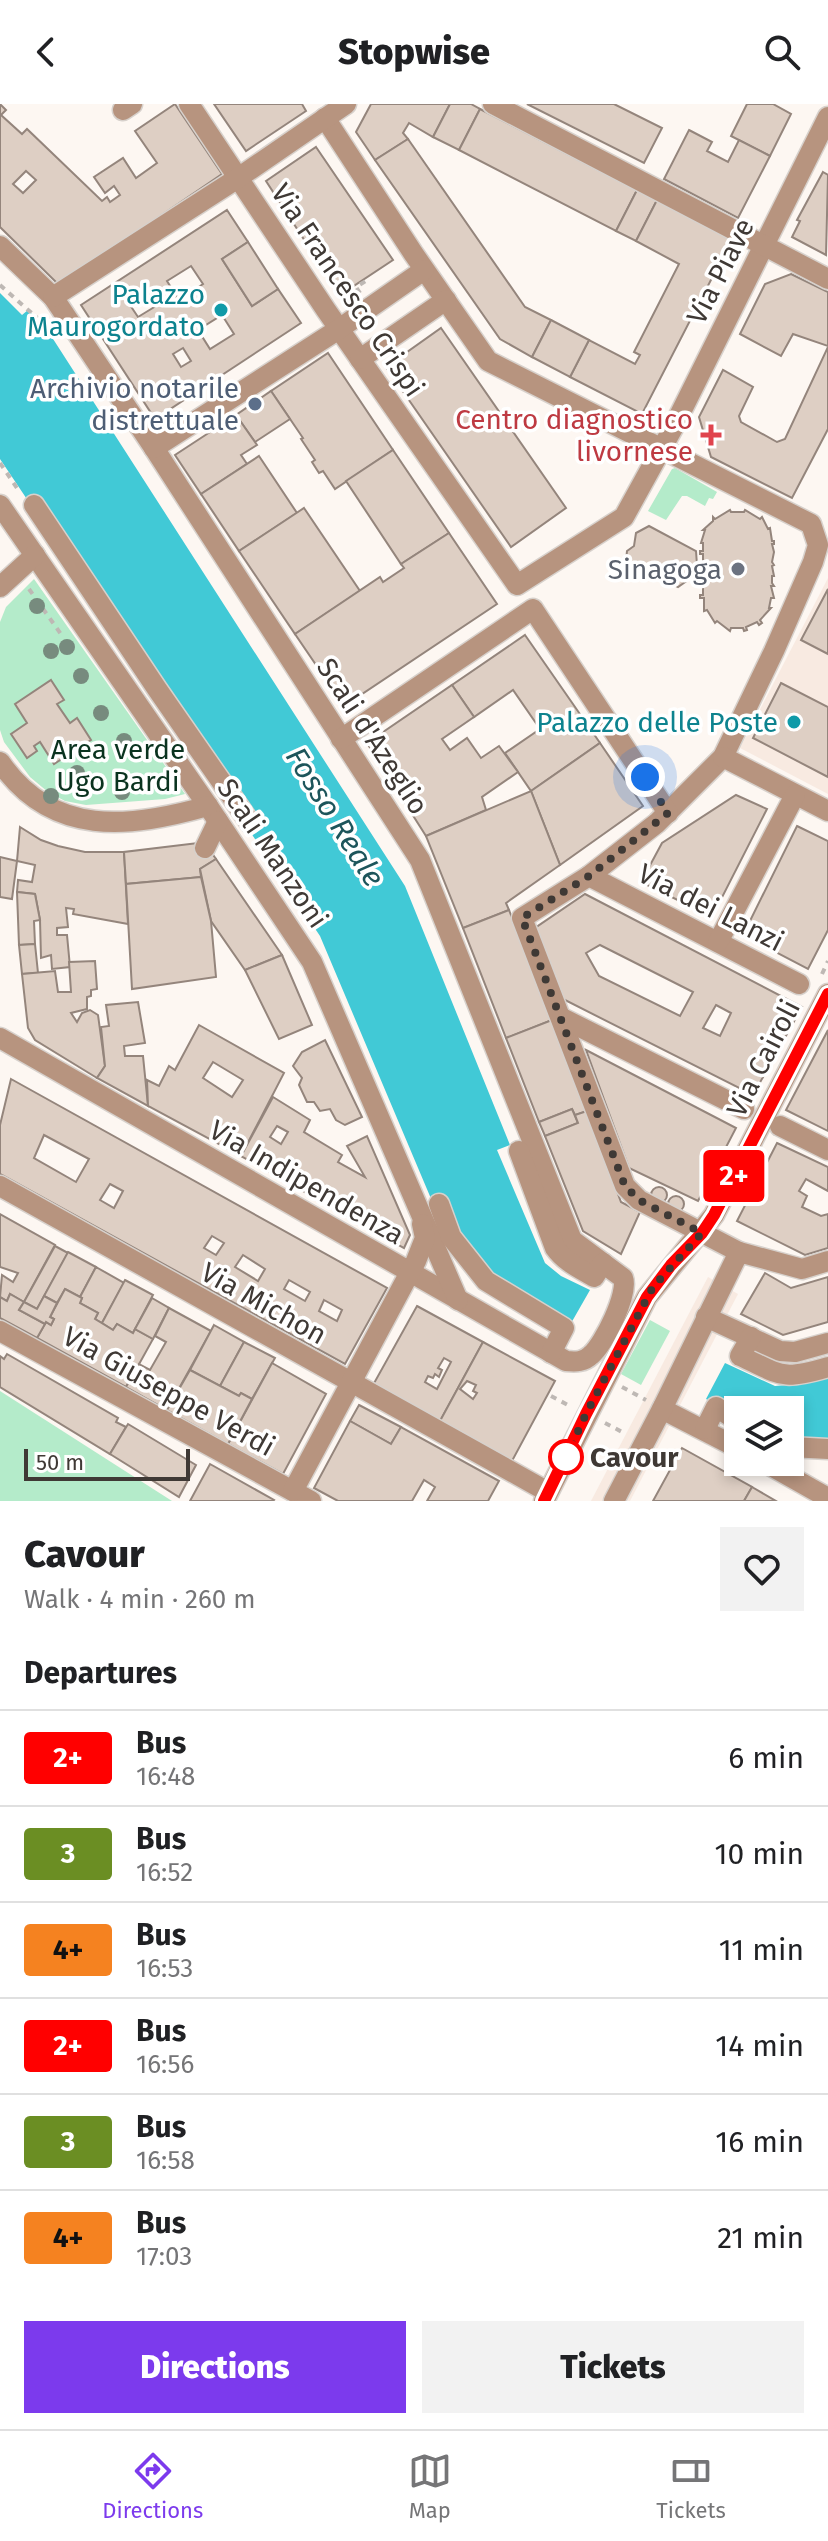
<!DOCTYPE html>
<html lang="en">
<head>
<meta charset="utf-8">
<style>
	body { margin:0; font-family:"Fira Sans",sans-serif; background:#f2f2f2; color:#202124; height:100vh; display:flex; flex-direction:column; font-size:30px; white-space:nowrap }
	* { box-sizing:border-box; margin:0 }
	p { font-size:26px; color:#757577 }
	.icon { flex:none; width:44px; height:44px; fill:none; stroke:currentColor; stroke-width:2; stroke-linecap:round; stroke-linejoin:round }
	.map { position:relative; height:1397px; overflow:hidden }
	.drawer { display:flex; flex-direction:column; background:#fff; flex:1 }
	.drawer>* { flex:none }
	.badge { padding:0 16px; border-radius:6px; font-size:28px; line-height:52px }
	.fabs { position:absolute; left:724px; top:1292px; display:grid; gap:16px }
	.fabs a { display:grid; place-items:center; width:80px; height:80px; border-radius:0px; background:#fff; box-shadow:0 4px 12px #0003; font-size:40px }
	.scale { position:absolute; left:24px; bottom:20px; width:166px; box-sizing:border-box; padding-left:8px; border:4px solid #3f3935; border-top:0; font-size:22px; line-height:28px; white-space:nowrap; color:#3f3935; -webkit-text-stroke:6px #fff; paint-order:stroke }
	.you { position:absolute; width:40px; height:40px; margin:-20px; border:6px solid #fff; border-radius:50%; background:#1a73e8; box-shadow:0 0 0 12px #1a73e833 }
	.map>.badge { position:absolute; translate:-50% -50%; box-shadow:0 0 0 4px #fff }
	h2 { padding:0 24px; font-size:30px; line-height:72px }
	.round { display:grid; place-items:center; flex:none; width:84px; height:84px; border-radius:0px; background:#f2f2f2 }
	.head { display:flex; align-items:center; justify-content:space-between; height:136px; padding:0 24px }
	h1 { font-size:38px; font-weight:800; line-height:60px }
	.primary-button { display:flex; gap:16px; margin-top:auto; padding:16px 24px }
	.primary-button a { flex:1; height:92px; border-radius:0px; background:#7c3aed; color:#fff; font-size:32px; font-weight:800; line-height:92px; text-align:center }
	.primary-button a+a { background:#f2f2f2; color:#202124 }
	ul { padding:0; list-style:none }
	li { display:flex; align-items:center; gap:24px; height:96px; padding:0 24px; border-top:2px solid #e0e0e0 }
	li div { flex:1 }
	li b { display:block; font-size:30px }
	li em { font-style:normal }
	li .badge { min-width:88px; font-weight:700; text-align:center }
	header { display:flex; justify-content:space-between; align-items:center; height:104px; padding:0 24px; background:#fff; font-size:36px; font-weight:800 }
	.tab-bar { display:flex; justify-content:space-around; align-items:center; height:112px; border-top:2px solid #e0e0e0; background:#fff; font-size:22px; color:#757577 }
	.tab-bar a { display:grid; justify-items:center; gap:4px }
	.tab-bar .active { color:#7c3aed }
	.map>svg:first-child { display:block }
</style>
</head>
<body>
<header><svg class="icon" aria-label="back" viewBox="0 0 24 24"><path d="M15 5l-7 7 7 7"/></svg>Stopwise<svg class="icon" aria-label="search" viewBox="0 0 24 24"><circle cx="10" cy="10" r="6"/><path d="M15 15l6 6"/></svg></header>
<div class="map">
<svg width="828" height="1397" viewBox="0 0 828 1397">
	<rect width="100%" height="100%" fill="#fdf7f2"/>
	<g fill="#f8eae1">
		<path d="M828,474V690L740,644Z"/>
		<path d="M708,1173L738,1190L630,1397H591Z"/>
	</g>
	<g fill="#b4ebca" fill-rule="evenodd">
		<path d="M675,364L717,388L713,395L709,394L705,402L687,392H682L666,416L648,407L672,365Z"/>
		<path d="M34,475L185,690L165,695L86,701L65,697L48,688L30,673L4,638L0,626V518L6,503ZM51,576L64,595L57,600L70,619L77,615L91,636L54,660L40,638L34,642L37,648L27,654V619L15,600Z"/>
		<path d="M650,1216L670,1227L641,1281L621,1270Z"/>
		<path d="M0,1287L172,1397H0Z"/>
	</g>
	<g fill="#41c9d6">
		<path d="M0,189L22,211L28,206L46,224L405,782L510,1041L497,1046L545,1159L561,1172L590,1186L570,1221L496,1177L432,1097L320,832L0,355Z"/>
		<path d="M725,1259L775,1282L798,1280L828,1271V1341L790,1338V1306H738V1311L706,1295Z"/>
	</g>
	<g fill="#decfc4" stroke="#94857c" stroke-width="2" fill-rule="evenodd">
		<path d="M0,0L6,6L1,11L22,30L27,25L102,97L107,93L110,98L120,91L114,82L105,89L94,73L123,54L136,74L157,59L135,27L175,0L222,70L59,181L0,123ZM26,67L36,76L23,89L13,80Z"/>
		<path d="M214,0H302L306,7L246,47Z"/>
		<path d="M371,0H450L433,33L409,19L403,29L408,35L375,56L356,28Z"/>
		<path d="M450,0H471L480,5L459,46L433,33Z"/>
		<path d="M527,0H614L662,24L644,59Z"/>
		<path d="M747,0H773L791,10L770,52L731,32Z"/>
		<path d="M480,5L637,86L616,127L459,46Z"/>
		<path d="M689,26L712,38L707,47L728,58L739,36L770,52L738,114L664,75Z"/>
		<path d="M408,35L525,203L551,216L532,253L500,235L375,56Z"/>
		<path d="M316,43L393,156L340,191L266,77Z"/>
		<path d="M823,68L828,71L826,151L792,133L800,117L797,116Z"/>
		<path d="M637,86L657,96L636,137L616,127Z"/>
		<path d="M657,96L732,135L642,310L570,273L589,236L635,260L640,251L634,248L679,160L636,137Z"/>
		<path d="M227,106L248,138L222,155L252,202L278,185L301,219L155,315L81,201ZM191,162L203,180L179,196L167,177ZM148,189L156,202L138,213L130,201ZM222,211L234,230L210,245L198,226ZM183,244L191,257L181,263L173,250Z"/>
		<path d="M248,138L278,185L252,202L222,155Z"/>
		<path d="M791,170L828,188V242L793,230L781,252L740,230L765,180Z"/>
		<path d="M551,216L589,236L570,273L532,253Z"/>
		<path d="M441,224L566,404L511,443L386,263Z"/>
		<path d="M828,243V325L792,394L711,353L699,313L723,266L753,283L739,312L741,318L777,338L785,335Z"/>
		<path d="M328,249L393,346L335,385L323,367L319,369L312,358L315,356L301,335L303,334L271,287Z"/>
		<path d="M271,287L290,315L255,338L236,311Z"/>
		<path d="M236,311L257,341L241,351L247,360L201,390L175,351Z"/>
		<path d="M393,346L449,429L401,460L346,377Z"/>
		<path d="M259,352L297,409L239,447L201,390Z"/>
		<path d="M304,404L360,487L295,530L239,447Z"/>
		<path d="M730,406L731,408H744L745,406L760,415L762,413L768,425L770,424L772,437H774V440H772L774,448L772,458L774,461L772,462L774,472H772V479L774,482H771L774,494H771L769,504H771L760,516L762,519L759,521L757,518L746,523L747,526L744,527L743,524H731L730,527L717,517L715,519L707,506L704,507V494H700V491H703V483H700V479H703V472H700V469H703V461H700V458H703V450H700V447H703V439H701L705,426H703L713,417V413L715,415Z"/>
		<path d="M649,422L696,447L697,461L687,465L688,476L678,483L626,457L627,447L634,442L636,429Z"/>
		<path d="M449,429L497,500L344,602L295,530L380,473L383,478L404,464L401,460Z"/>
		<path d="M828,485V550L801,536Z"/>
		<path d="M525,531L600,639L531,687L505,649L540,625L513,586L474,613L452,581Z"/>
		<path d="M51,576L64,596L57,600L70,619L77,614L91,636L54,660L40,638L34,642L37,647L27,654L11,630L27,619L15,600Z"/>
		<path d="M781,579L828,603V673L753,634Z"/>
		<path d="M452,581L474,613L442,635L450,646L467,634L481,654L499,642L518,668L482,693L486,706L426,732L367,639Z"/>
		<path d="M600,639L643,702L560,761L531,687Z"/>
		<path d="M531,687L560,761L506,799L509,806L463,824L426,732Z"/>
		<path d="M736,691L767,705L712,813L641,778L662,739Z"/>
		<path d="M797,722L828,737V826L808,865L743,831Z"/>
		<path d="M20,723L41,736L58,742L85,748H124L128,820L73,810L74,805L66,804L68,823L57,824V831H67L70,863L52,865L51,851L41,854L40,816L35,790L17,788L18,776L32,778L35,761L17,757Z"/>
		<path d="M198,739L211,748L216,755L200,765L201,773L126,780L124,748Z"/>
		<path d="M0,753L17,757L12,795L0,793Z"/>
		<path d="M216,755L282,851L245,866L211,817L200,765Z"/>
		<path d="M201,773L211,817L216,873L132,885L126,780Z"/>
		<path d="M17,788L35,790L40,816L34,817L35,840L19,841Z"/>
		<path d="M585,790L802,903L753,991L563,895L535,824ZM600,841L693,888L680,912L599,872L586,849ZM716,901L731,909L720,932L703,924Z"/>
		<path d="M509,806L552,916L506,934L463,824Z"/>
		<path d="M35,840L38,869L22,870L19,841Z"/>
		<path d="M282,851L312,921L279,935L245,866Z"/>
		<path d="M95,857L97,885L91,886V892L87,893V905L71,909L77,918L82,909L90,906L98,911L105,962L97,974L35,936L28,924L22,870L55,867L58,888H71L69,858Z"/>
		<path d="M138,898L145,939L124,942L125,952H143L148,1002L97,974L105,962L101,923L109,922L106,901Z"/>
		<path d="M552,916L587,1007L575,1011L572,1005L539,1018L506,934Z"/>
		<path d="M199,921L284,969L241,1052L148,1002L147,976L159,982L169,962L175,966ZM213,958L243,976L232,993L203,974Z"/>
		<path d="M828,926V1027L786,1006Z"/>
		<path d="M325,936L362,1013L345,1021L336,1016L330,1005L320,1007L314,998H307L299,981L302,974L293,962L302,948Z"/>
		<path d="M586,946L736,1024L698,1097L629,1064Z"/>
		<path d="M11,975L387,1184L345,1260L0,1070V1021ZM44,1031L89,1055L76,1078L34,1054ZM110,1080L123,1087L114,1104L100,1096ZM212,1132L224,1139L216,1151L204,1144ZM243,1151L265,1165L258,1177L235,1163ZM289,1176L310,1188L305,1197L284,1185ZM324,1196L342,1206L337,1217L319,1207Z"/>
		<path d="M273,993L310,1016L304,1028L342,1051L338,1058L365,1073L347,1042L367,1032L410,1131L404,1144L241,1052ZM277,1022L288,1028L281,1040L270,1033Z"/>
		<path d="M572,1005L578,1019L545,1032L539,1018Z"/>
		<path d="M587,1007L621,1098L640,1108L621,1150L583,1127L545,1032L578,1019L575,1011Z"/>
		<path d="M777,1039L828,1063V1087L806,1075L799,1087L807,1092L802,1103L821,1112L828,1110V1144L805,1151L737,1117Z"/>
		<circle cx="659" cy="1091" r="8"/>
		<circle cx="676" cy="1100" r="8"/>
		<path d="M0,1110L55,1141L24,1198L10,1190L7,1197L0,1193L2,1171L13,1178L18,1169L0,1163Z"/>
		<path d="M55,1142L68,1149L37,1205L24,1198Z"/>
		<path d="M68,1148L96,1163L80,1193L65,1185L57,1199L44,1192Z"/>
		<path d="M96,1163L124,1179L102,1219L95,1215L98,1209L80,1199L82,1194L80,1193Z"/>
		<path d="M765,1169L791,1184L828,1173V1218L783,1231L741,1210Z"/>
		<path d="M125,1176L153,1191L133,1229L117,1220L113,1226L102,1219Z"/>
		<path d="M65,1185L82,1194L80,1199L98,1209L95,1215L113,1226L117,1220L133,1229L135,1225L153,1235L138,1262L133,1260L130,1265L135,1267L126,1283L37,1234L46,1218L51,1221L54,1215L50,1213Z"/>
		<path d="M10,1190L24,1198L19,1206L45,1220L37,1234L0,1214V1193L7,1197Z"/>
		<path d="M44,1192L57,1199L50,1213L54,1215L51,1221L46,1218L45,1220L19,1206L24,1198L37,1205Z"/>
		<path d="M152,1194L169,1204L153,1235L135,1225Z"/>
		<path d="M417,1202L483,1238L440,1317L373,1281ZM444,1254L451,1258L437,1285L425,1278L428,1272L433,1274L435,1270L439,1273L442,1266L438,1264Z"/>
		<path d="M169,1204L211,1227L167,1306L126,1283L139,1260L150,1266L166,1238L155,1232Z"/>
		<path d="M214,1221L244,1238L220,1282L190,1266Z"/>
		<path d="M244,1238L275,1254L252,1295L241,1289L239,1292L220,1282Z"/>
		<path d="M483,1238L555,1277L512,1357L440,1317ZM467,1277L476,1281L473,1287L477,1289L473,1295L460,1285Z"/>
		<path d="M7,1250L118,1314L116,1318L126,1323L110,1350L0,1283V1252L4,1255Z"/>
		<path d="M272,1259L326,1290L283,1370L228,1340Z"/>
		<path d="M190,1266L239,1292L241,1289L252,1295L228,1340L167,1306Z"/>
		<path d="M359,1301L401,1323L391,1340L350,1317Z"/>
		<path d="M350,1317L391,1340L401,1323L499,1377L488,1397H427L435,1383L424,1376L412,1397H338L314,1384Z"/>
		<path d="M128,1320L196,1361L179,1393L110,1350Z"/>
		<path d="M682,1344L752,1383L744,1397H653Z"/>
		<path d="M210,1360L274,1396L273,1397H190Z"/>
		<path d="M752,1383L776,1397H744Z"/>
	</g>
	<g fill="none" stroke-linecap="round" stroke-linejoin="round">
		<g stroke="#d7d1cc" stroke-width="23">
			<g id="minor">
				<path d="M189,0L326,206L517,481L624,413L673,324L828,13"/>
				<path d="M493,0L828,175"/>
				<path d="M123,6L132,0"/>
				<path d="M325,14L413,149L488,257L811,420L818,441L813,458L774,547L723,653L657,719L589,772L522,814L625,1082L639,1096L739,1148"/>
				<path d="M0,142L53,193L154,344L420,756L572,1136L623,1174C629,1189 604,1240 591,1251C584,1258 576,1258 566,1257L0,934"/>
				<path d="M53,193L238,74L346,0"/>
				<path d="M360,255L446,196"/>
				<path d="M154,344L339,225L424,166"/>
				<path d="M0,401L208,702L312,858L458,1196"/>
				<path d="M34,401L157,585L250,719"/>
				<path d="M0,483L35,451"/>
				<path d="M341,635L533,505L668,709"/>
				<path d="M723,653L828,707"/>
				<path d="M0,658C52,734 130,724 208,702"/>
				<path d="M205,744L218,717"/>
				<path d="M589,772L799,880"/>
				<path d="M718,838L795,691"/>
				<path d="M562,914L744,1005"/>
				<path d="M780,1022L828,1046"/>
				<path d="M519,1047L555,1144C565,1158 579,1164 594,1173L603,1159"/>
				<path d="M0,1082L548,1388"/>
				<path d="M439,1100L451,1133L486,1177L564,1224L551,1249"/>
				<path d="M706,1213L780,1247L795,1248L828,1239"/>
				<path d="M0,1227L311,1397"/>
				<path d="M751,1233L740,1252C782,1271 780,1277 828,1263"/>
				<path d="M662,1305L738,1344"/>
				<path d="M705,1325L716,1303L738,1317"/>
				<path d="M790,1343L828,1345"/>
				<path d="M764,1358L828,1394"/>
				<path d="M293,1387L416,1157L425,1134L422,1120"/>
				<path d="M544,1397L647,1193L714,1111L828,890"/>
				<path d="M614,1397L662,1305L739,1148L802,1165L828,1157"/>
			</g>
		</g>
		<g stroke="#beb8b4" stroke-width="4" stroke-dasharray="6 6" stroke-linecap="butt">
			<path d="M0,181L44,220"/>
			<path d="M360,189L356,183L369,175"/>
			<path d="M0,359L19,387"/>
			<path d="M29,485L63,533"/>
			<path d="M822,870L828,857"/>
			<path d="M622,1283L646,1296"/>
			<path d="M551,1292L568,1301"/>
			<path d="M605,1319L624,1329"/>
		</g>
		<use href="#minor" stroke="#b7947f" stroke-width="20"/>
	</g>
	<g fill="#778b7e">
		<circle cx="37" cy="502" r="8"/>
		<circle cx="67" cy="543" r="8"/>
		<circle cx="51" cy="547" r="8"/>
		<circle cx="81" cy="572" r="8"/>
		<circle cx="101" cy="609" r="8"/>
		<circle cx="124" cy="637" r="8"/>
		<circle cx="77" cy="669" r="8"/>
		<circle cx="122" cy="688" r="8"/>
		<circle cx="51" cy="692" r="8"/>
	</g>
	<g fill="none" stroke-linecap="round" stroke-linejoin="round">
		<g stroke="#fff" stroke-width="18">
			<path id="line" d="M544,1397L586,1310L647,1193L671,1161L702,1129L714,1111L828,890"/>
		</g>
		<use href="#line" stroke="#f00" stroke-width="12"/>
		<path stroke="#3f3935" stroke-width="8" stroke-dasharray="0 14.4" d="M566,1353L586,1310L653,1183L702,1129L639,1096L625,1082L522,814L589,772L668,709L645,673"/>
	</g>
	<g fill="#0f9aa8" stroke="#fff" stroke-width="3">
		<circle cx="221" cy="206" r="8"/>
		<circle cx="794" cy="618" r="8"/>
	</g>
	<circle fill="#5c6f8a" stroke="#fff" stroke-width="3" cx="255" cy="300" r="8"/>
	<path fill="#e0444e" stroke="#fff" stroke-width="3" d="M707 319h8v8h8v8h-8v8h-8v-8h-8v-8h8z"/>
	<circle fill="#6b7280" stroke="#fff" stroke-width="3" cx="738" cy="465" r="8"/>
	<circle fill="#fff" stroke="#f00" stroke-width="4" cx="566" cy="1353" r="16"/>
	<g text-anchor="middle" stroke-width="7" stroke-linejoin="round" paint-order="stroke">
		<g font-size="28" fill="#3f3935" stroke="#fff">
			<text transform="translate(720 167) rotate(-63)" y="10">Via Piave</text>
			<text transform="translate(348 186) rotate(56)" y="10">Via Francesco Crispi</text>
			<text transform="translate(373 632) rotate(57)" y="10">Scali d'Azeglio</text>
			<text transform="translate(273 749) rotate(56)" y="10">Scali Manzoni</text>
			<text transform="translate(711 803) rotate(27)" y="10">Via dei Lanzi</text>
			<text transform="translate(763 954) rotate(-63)" y="10">Via Cairoli</text>
			<text transform="translate(307 1078) rotate(30)" y="10">Via Indipendenza</text>
			<text transform="translate(264 1199) rotate(29)" y="10">Via Michon</text>
			<text transform="translate(169 1287) rotate(29)" y="10">Via Giuseppe Verdi</text>
		</g>
		<g font-size="28" fill="#0d838f" stroke="#fff" text-anchor="end">
			<text x="205" y="200">Palazzo<tspan x="205" dy="32">Maurogordato</tspan></text>
			<text x="778" y="628">Palazzo delle Poste</text>
		</g>
		<g font-size="28" fill="#4e5e75" stroke="#fff" text-anchor="end">
			<text x="239" y="294">Archivio notarile<tspan x="239" dy="32">distrettuale</tspan></text>
		</g>
		<g font-size="28" fill="#be3a42" stroke="#fff" text-anchor="end">
			<text x="693" y="325">Centro diagnostico<tspan x="693" dy="32">livornese</tspan></text>
		</g>
		<g font-size="28" fill="#5b616d" stroke="#fff" text-anchor="end">
			<text x="722" y="475">Sinagoga</text>
		</g>
		<g font-size="28" fill="#0a331f" stroke="#fff">
			<text x="118" y="655">Area verde<tspan x="118" dy="32">Ugo Bardi</tspan></text>
		</g>
		<g font-size="28" font-weight="bold" fill="#3f3935" stroke="#fff" text-anchor="start">
			<text x="590" y="1363">Cavour</text>
		</g>
		<g font-size="30" font-style="italic" fill="#1d555b" stroke="#fff">
			<text transform="translate(335 713) rotate(58)" y="10">Fosso Reale</text>
		</g>
	</g>
</svg>
<div class="fabs">
<a><svg class="icon" aria-label="layers" viewBox="0 0 24 24"><path d="M12 4l9 5-9 5-9-5zM3 14l9 5 9-5"/></svg></a>
</div>
<div class="scale">50 m</div>
<div class="you" style="left:645px;top:673px"></div>
<b class="badge" style="left:734px;top:1072px;background:#f00;color:#fff">2+</b>
</div>
<section class="drawer">
<div class="head"><div><h1>Cavour</h1><p>Walk · 4 min · 260 m</p></div><a class="round"><svg class="icon" aria-label="heart" viewBox="0 0 24 24"><path d="M12 20l-8-8c-3-5 5-10 8-4 3-6 11-1 8 4z"/></svg></a></div>
<h2>Departures</h2>
<ul>
<li><span class="badge" style="background:#f00;color:#fff">2+</span><div><b>Bus</b><p>16:48</p></div><em>6 min</em></li>
<li><span class="badge" style="background:#6b8e23;color:#fff">3</span><div><b>Bus</b><p>16:52</p></div><em>10 min</em></li>
<li><span class="badge" style="background:#f58220;color:#111">4+</span><div><b>Bus</b><p>16:53</p></div><em>11 min</em></li>
<li><span class="badge" style="background:#f00;color:#fff">2+</span><div><b>Bus</b><p>16:56</p></div><em>14 min</em></li>
<li><span class="badge" style="background:#6b8e23;color:#fff">3</span><div><b>Bus</b><p>16:58</p></div><em>16 min</em></li>
<li><span class="badge" style="background:#f58220;color:#111">4+</span><div><b>Bus</b><p>17:03</p></div><em>21 min</em></li>
</ul>
<div class="primary-button"><a>Directions</a><a>Tickets</a></div>
</section>
<nav class="tab-bar">
<a class="active"><svg class="icon" aria-label="directions" viewBox="0 0 24 24"><path d="M12 3l9 9-9 9-9-9zM9 14v-3h6M13 9l2 2-2 2"/></svg>Directions</a>
<a><svg class="icon" aria-label="map" viewBox="0 0 24 24"><path d="M3 6l6-2 6 2 6-2v14l-6 2-6-2-6 2zM9 4v14M15 6v14"/></svg>Map</a>
<a><svg class="icon" aria-label="tickets" viewBox="0 0 24 24"><path d="M3 7h18v10H3zM15 7v10"/></svg>Tickets</a>
</nav>
</body>
</html>
